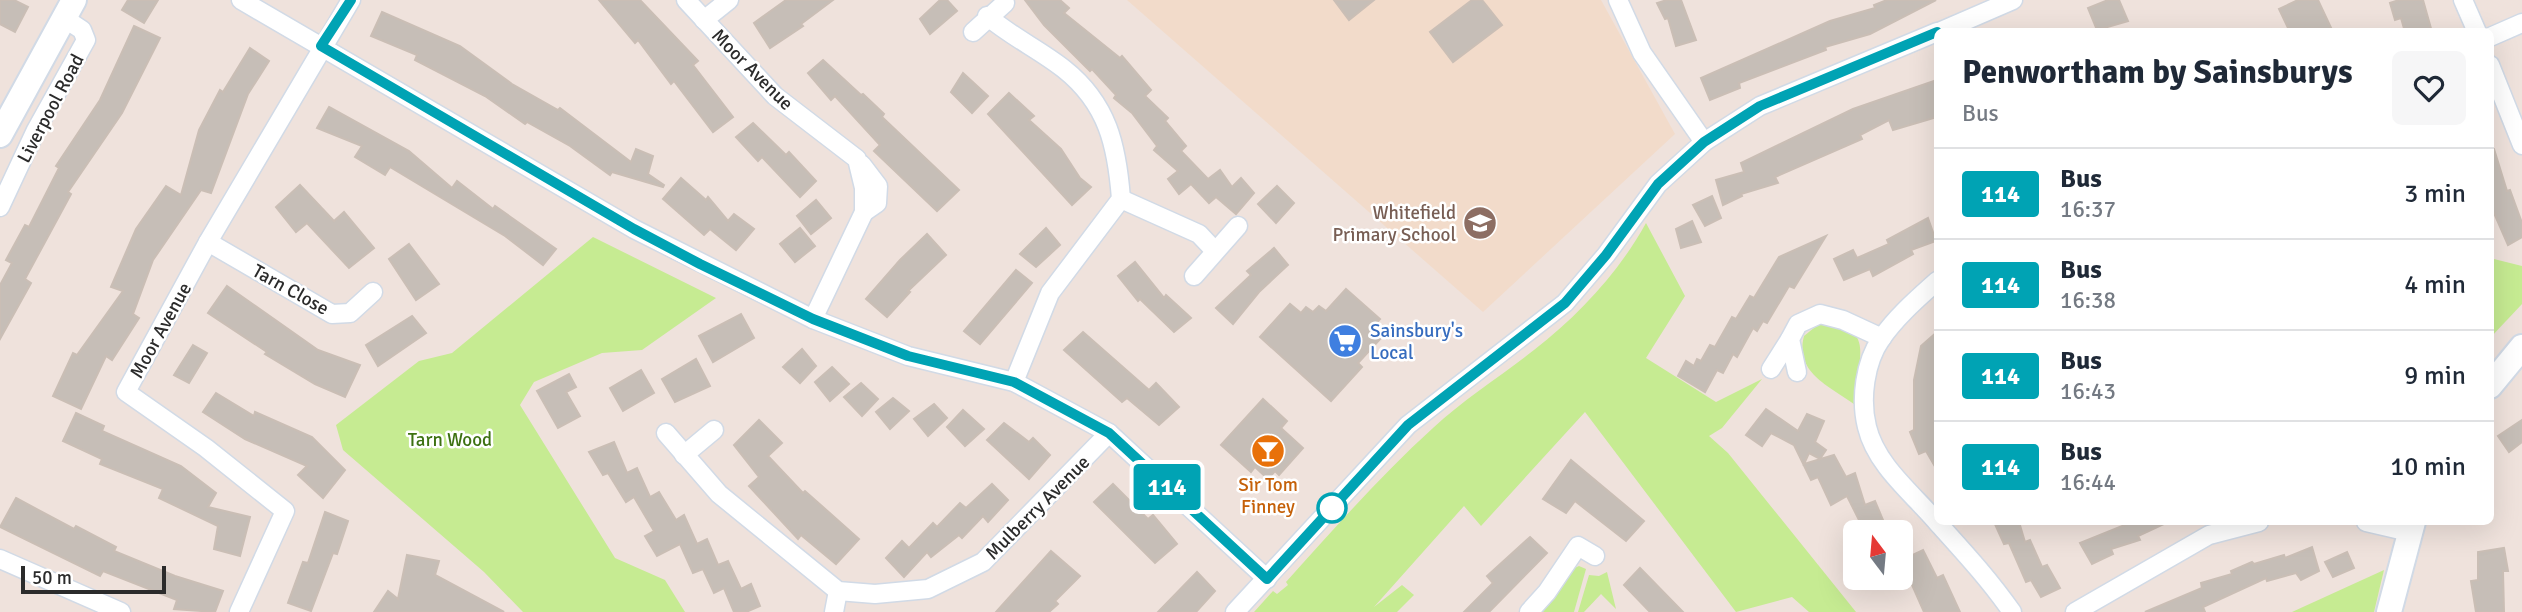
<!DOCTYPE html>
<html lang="en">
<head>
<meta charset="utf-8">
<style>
	body { margin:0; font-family:Signika,sans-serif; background:#f6f6f7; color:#1f2937; height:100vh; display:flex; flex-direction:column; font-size:26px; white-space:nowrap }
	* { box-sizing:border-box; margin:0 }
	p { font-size:23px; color:#747a83 }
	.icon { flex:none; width:38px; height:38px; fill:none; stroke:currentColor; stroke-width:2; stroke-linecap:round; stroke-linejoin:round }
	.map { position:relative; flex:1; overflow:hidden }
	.drawer { position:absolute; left:1934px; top:28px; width:560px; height:497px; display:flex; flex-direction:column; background:#fff; border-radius:10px; box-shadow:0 7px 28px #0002 }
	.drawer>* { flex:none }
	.badge { padding:0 14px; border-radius:5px; font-size:24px; line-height:46px }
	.needle { width:46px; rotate:344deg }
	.controls { position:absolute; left:1843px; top:520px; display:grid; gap:14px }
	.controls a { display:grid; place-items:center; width:70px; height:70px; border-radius:10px; background:#fff; box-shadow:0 7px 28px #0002; font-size:35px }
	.scale { position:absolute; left:21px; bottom:18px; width:145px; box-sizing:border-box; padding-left:7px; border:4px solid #2b2b2b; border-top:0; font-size:19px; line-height:24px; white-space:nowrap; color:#2b2b2b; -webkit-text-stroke:5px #fff; paint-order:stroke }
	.map>.badge { position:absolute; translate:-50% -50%; box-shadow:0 0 0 4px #fff }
	.round { display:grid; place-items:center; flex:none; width:74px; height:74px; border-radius:10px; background:#f6f6f7 }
	.overview { display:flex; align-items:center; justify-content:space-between; height:119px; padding:0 28px }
	h1 { font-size:33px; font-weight:700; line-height:52px }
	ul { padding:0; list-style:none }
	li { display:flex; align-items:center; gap:21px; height:91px; padding:0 28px; border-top:2px solid #e0e1e3 }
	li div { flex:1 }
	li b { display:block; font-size:26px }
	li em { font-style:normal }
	li .badge { min-width:77px; font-weight:700; text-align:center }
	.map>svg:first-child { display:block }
</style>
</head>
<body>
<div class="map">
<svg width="2522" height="612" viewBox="0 0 2522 612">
	<rect width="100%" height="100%" fill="#efe2dc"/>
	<path fill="#f2dbca" d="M1127,0H1601L1675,134L1483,312Z"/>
	<g fill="#c6eb92">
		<path d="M1646,223L1685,296L1646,358L1716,402L1762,379L1722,428L1709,436L1728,453L1856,612H1809L1792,597L1736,612L1585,412L1481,526L1464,506L1374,607L1402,585L1414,595L1397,612H1254L1273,591L1277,594L1288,585L1286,582C1333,530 1381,475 1433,428C1464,399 1501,376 1534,350C1579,315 1619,272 1646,223Z"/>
		<path d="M593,237L716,298L642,350L602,353L534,382L520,405L615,558L665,580L685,612H523L484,572L343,450L336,425L419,361L452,353Z"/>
		<path d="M2490,258L2522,266V304L2491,337Z"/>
		<path d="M1820,323C1884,325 1851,367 1858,407C1832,387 1794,374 1804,336Z"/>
		<path d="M1579,566L1586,569L1574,612H1536L1568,571Z"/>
		<path d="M2384,570L2374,612H2292Z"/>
		<path d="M1607,572L1616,609L1601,594L1584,612H1578L1589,575L1599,576Z"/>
	</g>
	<g fill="#c6beb7" stroke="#cabeb5" stroke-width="2">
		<path d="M0,0H14L28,7L15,32L0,24Z"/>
		<path d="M128,0H158L144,23L122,10Z"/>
		<path d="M599,0H640L698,61L693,65L733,117L713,132L674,81L671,84L638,40L635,43Z"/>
		<path d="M786,0H833L801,24L803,26L770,48L754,23Z"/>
		<path d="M940,0H947L957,11L930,34L920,19Z"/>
		<path d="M1025,0H1060L1069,8L1064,13L1120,58L1122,56L1151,90L1145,96L1168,118L1165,121L1186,146L1181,151L1208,179L1220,170L1232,187L1241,178L1254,193L1236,214L1216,197L1209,203L1191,184L1179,194L1168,179L1178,171L1154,150L1157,146L1132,113L1114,98L1116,95L1092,69L1090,71L1044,25Z"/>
		<path d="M1334,0H1374L1349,20Z"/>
		<path d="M1472,0H1482L1502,25L1453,62L1430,32Z"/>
		<path d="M1667,0H1681L1696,40L1676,46L1668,18L1665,19L1657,3Z"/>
		<path d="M1887,0H1936L1870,34L1825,47L1826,50L1739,83L1740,88L1710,100L1701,78L1830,21L1875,8L1874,5Z"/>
		<path d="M2108,0H2119L2128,21L2097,30L2088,8Z"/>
		<path d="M2298,0H2318L2333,32H2290L2279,9Z"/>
		<path d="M2399,0H2423L2432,32H2405L2401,18L2395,20L2390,3Z"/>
		<path d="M382,12L460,46L512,84L558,110L560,108L631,162L636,149L653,156L648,174L664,185L663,187L612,172L610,175L570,146L527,122L525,124L485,96L415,60L417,55L371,36Z"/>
		<path d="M134,26L160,38L122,113L68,192L71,194L25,279L31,283L0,339V285L12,263L6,260L25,225L29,227L59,168L56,166L100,100Z"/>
		<path d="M250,48L269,61L248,94L211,193L201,190L153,260L133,314L139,318L112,360L106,356L81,409L53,396L73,353L77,355L123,291L111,287L136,229L166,186L181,195L199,130L220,90L223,92Z"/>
		<path d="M823,60L861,95L863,94L884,114L882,117L959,190L937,211L874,151L880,145L835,96L831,100L808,73Z"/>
		<path d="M963,73L988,96L972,113L951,92Z"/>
		<path d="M1937,80V117L1893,130L1889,120L1860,135L1862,139L1775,177L1778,183L1741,194L1742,196L1723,205L1716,180L1744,172L1741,163L1853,109Z"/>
		<path d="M1009,93L1034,116L1029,120L1061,149L1080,178L1091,187L1072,205L988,114Z"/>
		<path d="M329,107L409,151L452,188L457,181L493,209L495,206L556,249L543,265L505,236L390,167L385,175L355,157L362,146L317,128Z"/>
		<path d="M753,123L786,155L789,152L816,181L800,197L762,157L758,161L736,137Z"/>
		<path d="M2490,149H2494L2507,191L2510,190L2522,223V237L2508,245L2494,213L2490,214Z"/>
		<path d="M681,178L706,200L708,197L728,221L734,214L754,229L736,250L710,229L704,235L663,199Z"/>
		<path d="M300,185L334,221L344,212L374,248L349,268L307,223L296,232L276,207Z"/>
		<path d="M1277,186L1294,203L1276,223L1258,204Z"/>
		<path d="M1712,196L1721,218L1705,226L1693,205Z"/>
		<path d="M816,200L831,218L811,234L797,216Z"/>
		<path d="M1928,218L1936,241L1911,250L1913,254L1873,276L1870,269L1844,280L1834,259L1853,250L1857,258L1889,244L1887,240Z"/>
		<path d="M1692,221L1701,242L1681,248L1676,229Z"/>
		<path d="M800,228L815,246L795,262L780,244Z"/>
		<path d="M1046,228L1060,245L1036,267L1020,254Z"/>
		<path d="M927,234L946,255L908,291L910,292L887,317L866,299L900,260Z"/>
		<path d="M1826,236L1794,288L1789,286L1767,323L1763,321L1757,331L1753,328L1737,357L1733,354L1723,373L1717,370L1705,392L1678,376L1686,361L1694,366L1697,359L1701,361L1710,345L1715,347L1732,317L1736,319L1750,296L1754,298L1779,257Z"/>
		<path d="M409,244L439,284L416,300L389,259Z"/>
		<path d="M1274,248L1288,265L1259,292L1233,324L1216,308L1251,275L1247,271Z"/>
		<path d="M1135,262L1164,298L1166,295L1191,318L1174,332L1140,299L1138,301L1118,276Z"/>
		<path d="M1016,270L1032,283L980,344L964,331Z"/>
		<path d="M227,286L318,350L360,365L345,397L315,384L265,354L267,352L208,313Z"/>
		<path d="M1346,289L1380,319L1371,329L1381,338L1358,363L1362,367L1331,401L1260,337L1290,304L1301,313L1306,307L1313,312L1319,306L1326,311Z"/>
		<path d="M741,314L754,338L713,362L699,336Z"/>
		<path d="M412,316L426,333L378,366L366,345Z"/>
		<path d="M1083,332L1149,390L1156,383L1179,407L1159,425L1127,398L1122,402L1064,350Z"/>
		<path d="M1937,332V383L1935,382L1937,470L1926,451L1919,454L1910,432L1914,430V380L1921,346Z"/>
		<path d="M193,345L207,353L189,383L174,375Z"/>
		<path d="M802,349L816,366L800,383L783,367Z"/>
		<path d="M696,359L710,386L675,402L662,379Z"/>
		<path d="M832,367L849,384L830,401L815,382Z"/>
		<path d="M641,370L654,393L623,411L610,388Z"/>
		<path d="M569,374L576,387L566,392L580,416L558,428L537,391Z"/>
		<path d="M861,383L878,399L862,416L844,397Z"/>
		<path d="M216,393L254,416L255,412L312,437L345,470L323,498L298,475L307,466L245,439L203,412Z"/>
		<path d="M893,398L909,411L890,429L876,412Z"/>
		<path d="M1263,399L1287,421L1281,428L1303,448L1279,475L1275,471L1268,479L1255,467L1251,472L1221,445Z"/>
		<path d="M934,404L947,418L928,436L914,419Z"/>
		<path d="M1766,409L1798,431L1807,414L1824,421L1815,442L1826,450L1820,459L1809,453L1804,464L1834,455L1846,477L1855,473L1865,505L1875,501L1888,532H1865L1847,496L1831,505L1818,477L1811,480L1794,445L1771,433L1762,446L1746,435Z"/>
		<path d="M963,410L984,429L965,446L947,427Z"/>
		<path d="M76,413L104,426L102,431L181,466L216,493L208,507L250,517L240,556L214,549L218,526L159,498L163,489L100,464L102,459L63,441Z"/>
		<path d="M759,420L782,443L768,456L803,493L805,491L859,539L836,564L801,535L798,539L749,486L759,477L734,445Z"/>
		<path d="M2522,420V442L2509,452L2498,436Z"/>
		<path d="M1004,423L1029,442L1033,438L1050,455L1029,479L987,440Z"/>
		<path d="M614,442L627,473L637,468L650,497L659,492L676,520L684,515L697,544L707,539L718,565L728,561L741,589L751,584L760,606L746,612H734L724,588L714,593L703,569L693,573L680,544L657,556L645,536L654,531L634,497L626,502L608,473L603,475L589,452Z"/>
		<path d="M1571,460L1644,521L1626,541L1575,501L1566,513L1543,499Z"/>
		<path d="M992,484L1008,500L988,522L983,516L962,538L959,535L931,557L927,552L904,577L886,558L902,541L909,548L933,523L937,527L960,503L966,508Z"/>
		<path d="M1113,484L1148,519L1153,515L1177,544L1155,563L1094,502Z"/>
		<path d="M16,498L74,529L76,526L116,547L114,551L175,576L223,591L215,612L174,609L177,600L103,571L100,576L0,527Z"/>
		<path d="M325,512L348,521L337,554L333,553L311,611L288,603L303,562L308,563Z"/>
		<path d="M1994,522H2019L2025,542L2030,540L2042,567L2047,565L2060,588L2041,597L2031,580L2026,582L2009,543L2004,544Z"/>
		<path d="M2132,522H2168L2138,536L2140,540L2111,549L2113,554L2092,564L2080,543Z"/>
		<path d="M1530,537L1547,553L1489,612H1464L1493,583L1487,576Z"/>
		<path d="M2312,547L2319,571L2301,580L2296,573L2267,581L2266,578L2203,607L2205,612H2145L2202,588L2201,583L2232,574L2231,571L2252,562L2254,564L2284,555L2285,558Z"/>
		<path d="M2504,548L2508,571H2503L2504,612H2476L2471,581L2478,580V552Z"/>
		<path d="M1923,550L1937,578L1943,575L1960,612H1924L1909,578L1900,581V561Z"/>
		<path d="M1051,551L1080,576L1055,601L1058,604L1049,612H996Z"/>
		<path d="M2347,552L2354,568L2333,577L2325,562Z"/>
		<path d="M407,555L439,561L435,575L504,612H374L388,591L398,599Z"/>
		<path d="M1640,568L1683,612H1650L1624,585Z"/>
		<path d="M1197,572L1215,591L1196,612H1158Z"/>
	</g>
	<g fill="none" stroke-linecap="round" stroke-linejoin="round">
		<g stroke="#d1dae6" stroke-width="21">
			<g id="street">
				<path d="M241,0L634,229L813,319L908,356L1014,382L1109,433L1267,579"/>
				<path d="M686,0L775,96L857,159L864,188V212L813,319"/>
				<path d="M1618,0L1642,53L1704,142"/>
				<path d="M2463,0L2477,32"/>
				<path d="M987,16C1012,37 1040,50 1064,69C1108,104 1117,146 1121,199L1050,293L1014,382"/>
				<path d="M704,20L729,0"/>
				<path d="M973,32L1005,3"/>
				<path d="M1939,32L2013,0"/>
				<path d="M2490,37L2522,23"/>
				<path d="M2490,65L2522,145"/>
				<path d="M862,165L878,186L877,203L864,212"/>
				<path d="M1121,199L1199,234L1215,251"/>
				<path d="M0,207L36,130L86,40L82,30L64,18"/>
				<path d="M208,242L332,314L350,313L373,292"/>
				<path d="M1194,276L1238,226"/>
				<path d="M1937,281C1918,298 1896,317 1881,339C1865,362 1860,399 1867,427C1876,465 1912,493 1936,521C1963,551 1989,579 2012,612"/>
				<path d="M1771,369L1790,339"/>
				<path d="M1797,372L1790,339L1798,324L1820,314L1843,320L1882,338"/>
				<path d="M666,433L719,494L838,591L875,594L928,589L983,562L1109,433"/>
				<path d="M684,455L714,430"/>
				<path d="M2366,522L2409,532"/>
				<path d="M0,559L121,612"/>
				<path d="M239,612L285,511L206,448L126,392L208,242L351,0"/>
				<path d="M834,612L838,591"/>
				<path d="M1235,612L1408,425L1565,303L1606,255L1658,184L1704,142L1760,106L1937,32"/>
				<path d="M1529,612L1547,592L1578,546L1595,556"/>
				<path d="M2075,612L2209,535L2259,522"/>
			</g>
		</g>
		<g stroke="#d1dae6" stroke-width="28">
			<g id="secondary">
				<path d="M0,135L74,0"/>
				<path d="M2490,386L2522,347"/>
				<path d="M2389,612L2413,522"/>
			</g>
		</g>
		<use href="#street" stroke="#fff" stroke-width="18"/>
		<use href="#secondary" stroke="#fff" stroke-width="24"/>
	</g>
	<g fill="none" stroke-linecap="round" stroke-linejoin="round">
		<g stroke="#fff" stroke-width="16">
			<path id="line" d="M351,0L321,46L634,229L700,264L813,319L908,356L1014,382L1109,433L1267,579L1408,425L1565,303L1606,255L1658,184L1704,142L1760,106L1937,32"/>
		</g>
		<use href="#line" stroke="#00a3b4" stroke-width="10"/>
	</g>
	<defs>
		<g id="school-disc" transform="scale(1.75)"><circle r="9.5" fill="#8d6e63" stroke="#fff"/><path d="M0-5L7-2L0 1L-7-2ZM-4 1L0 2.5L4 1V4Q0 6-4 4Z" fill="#fff"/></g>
		<g id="supermarket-disc" transform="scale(1.75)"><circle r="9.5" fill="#3f7fe0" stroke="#fff"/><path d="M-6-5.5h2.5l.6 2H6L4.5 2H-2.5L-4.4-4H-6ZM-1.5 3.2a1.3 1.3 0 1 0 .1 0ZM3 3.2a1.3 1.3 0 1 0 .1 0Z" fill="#fff"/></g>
		<g id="bar-disc" transform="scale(1.75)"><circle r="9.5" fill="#e8710a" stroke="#fff"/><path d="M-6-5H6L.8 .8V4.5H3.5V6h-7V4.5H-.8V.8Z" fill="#fff"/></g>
	</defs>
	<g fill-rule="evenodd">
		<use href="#school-disc" x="1480" y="223"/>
		<use href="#supermarket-disc" x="1345" y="341"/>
		<use href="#bar-disc" x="1268" y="451"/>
	</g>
	<circle fill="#fff" stroke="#00a3b4" stroke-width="3.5" cx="1332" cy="508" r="14"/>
	<g text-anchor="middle" stroke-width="5" stroke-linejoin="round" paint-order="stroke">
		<g font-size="19" fill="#2b2b2b" stroke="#fff">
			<text transform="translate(753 69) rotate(45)" y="7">Moor Avenue</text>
			<text transform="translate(50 108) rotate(-62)" y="7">Liverpool Road</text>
			<text transform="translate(291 289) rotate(29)" y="7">Tarn Close</text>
			<text transform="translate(160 330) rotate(-61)" y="7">Moor Avenue</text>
			<text transform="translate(1037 507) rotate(-45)" y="7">Mulberry Avenue</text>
		</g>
		<g font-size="19" fill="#785e54" stroke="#fff" text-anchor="end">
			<text x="1456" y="219">Whitefield<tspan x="1456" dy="22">Primary School</tspan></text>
		</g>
		<g font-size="19" fill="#366cbe" stroke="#fff" text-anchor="start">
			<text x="1370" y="337">Sainsbury's<tspan x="1370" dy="22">Local</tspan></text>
		</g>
		<g font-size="19" fill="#3d7112" stroke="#fff">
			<text x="450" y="446">Tarn Wood</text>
		</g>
		<g font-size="19" fill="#c56008" stroke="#fff">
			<text x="1268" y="491">Sir Tom<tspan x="1268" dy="22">Finney</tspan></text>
		</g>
	</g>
</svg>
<div class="controls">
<a><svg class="needle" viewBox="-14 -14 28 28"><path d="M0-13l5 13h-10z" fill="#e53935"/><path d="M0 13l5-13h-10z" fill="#747a83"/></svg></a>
</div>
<div class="scale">50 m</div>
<b class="badge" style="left:1167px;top:487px;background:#00a3b4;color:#fff">114</b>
<section class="drawer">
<div class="overview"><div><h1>Penwortham by Sainsburys</h1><p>Bus</p></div><a class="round"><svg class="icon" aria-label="heart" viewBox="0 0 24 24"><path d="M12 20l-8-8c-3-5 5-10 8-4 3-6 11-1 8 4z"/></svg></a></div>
<ul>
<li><span class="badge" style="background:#00a3b4;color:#fff">114</span><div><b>Bus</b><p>16:37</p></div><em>3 min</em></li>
<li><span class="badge" style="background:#00a3b4;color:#fff">114</span><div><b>Bus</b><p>16:38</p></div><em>4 min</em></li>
<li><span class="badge" style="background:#00a3b4;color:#fff">114</span><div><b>Bus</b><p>16:43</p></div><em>9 min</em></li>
<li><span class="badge" style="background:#00a3b4;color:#fff">114</span><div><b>Bus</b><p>16:44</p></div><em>10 min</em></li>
</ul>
</section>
</div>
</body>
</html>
